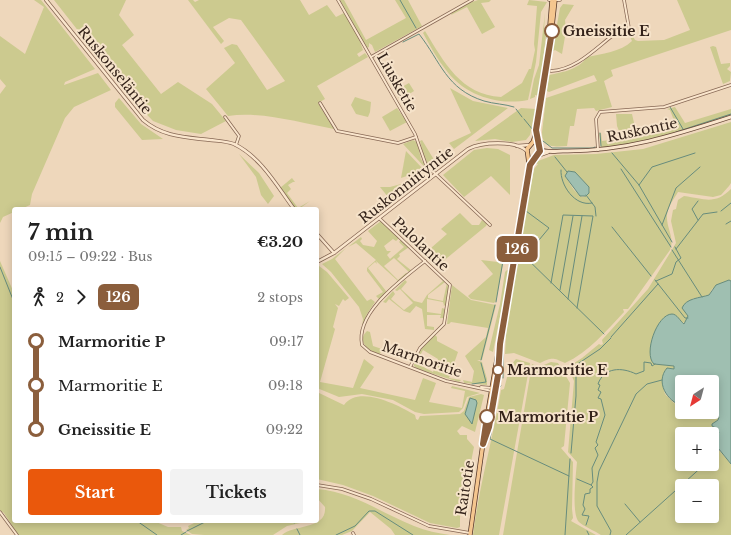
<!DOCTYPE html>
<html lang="en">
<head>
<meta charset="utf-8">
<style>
	body { margin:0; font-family:"Libre Baskerville",serif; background:#f2f2f2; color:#222; height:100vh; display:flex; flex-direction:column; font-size:15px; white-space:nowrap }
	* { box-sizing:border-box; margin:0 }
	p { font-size:13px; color:#767676 }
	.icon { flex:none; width:22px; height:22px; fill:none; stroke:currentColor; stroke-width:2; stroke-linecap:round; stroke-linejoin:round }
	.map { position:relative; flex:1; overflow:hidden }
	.side { position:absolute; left:12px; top:207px; width:307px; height:316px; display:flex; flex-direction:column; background:#fff; border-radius:4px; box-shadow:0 2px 10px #0003 }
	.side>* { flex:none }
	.badge { padding:0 8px; border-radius:6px; font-size:14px; line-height:26px }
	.needle { width:26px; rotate:216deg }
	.controls { position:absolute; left:675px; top:375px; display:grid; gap:8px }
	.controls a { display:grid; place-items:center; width:44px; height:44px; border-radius:4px; background:#fff; box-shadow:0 2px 10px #0003; font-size:20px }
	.map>.badge { position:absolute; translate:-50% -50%; box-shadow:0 0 0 2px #fff }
	.legs { display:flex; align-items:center; gap:6px; height:44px; padding:0 16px; font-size:13px }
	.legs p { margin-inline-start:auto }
	.headline { display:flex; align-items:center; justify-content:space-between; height:68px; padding:0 16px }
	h1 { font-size:22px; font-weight:700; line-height:30px }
	.button { display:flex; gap:8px; margin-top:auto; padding:8px 16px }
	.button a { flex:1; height:46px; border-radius:4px; background:#ea580c; color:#fff; font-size:16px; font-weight:700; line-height:46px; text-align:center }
	.button a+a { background:#f2f2f2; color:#222 }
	ul { padding:0 16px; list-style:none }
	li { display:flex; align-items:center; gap:14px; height:44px; font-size:15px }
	li i { display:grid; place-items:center; width:6px; height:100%; margin:0 5px; background:currentColor }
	li i::after { content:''; width:10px; height:10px; margin:-5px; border:3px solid; border-radius:50%; background:#fff }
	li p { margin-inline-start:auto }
	li:first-child i { background:linear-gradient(#0000 50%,currentColor 0) }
	li:last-child i { background:linear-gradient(currentColor 50%,#0000 0) }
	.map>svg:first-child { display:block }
</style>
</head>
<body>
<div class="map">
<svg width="731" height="535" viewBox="0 0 731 535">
	<rect width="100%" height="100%" fill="#eed7bb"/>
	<g fill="#ccca8f" fill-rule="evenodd">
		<path d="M34,0H41L95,69L65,82L64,85L98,73L111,90L74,107L65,118L32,194L30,205L21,209H14V212L3,217L0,223V94L6,86L0,79V36L25,54L44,7Z"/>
		<path d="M54,0H126L119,15L134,35L122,45L161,94L178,82L212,104L226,121L201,134L176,130L153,121L131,98Z"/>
		<path d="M188,0H193L195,2L199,0H300L309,15L327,5L336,17L344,13L359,38L363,50L357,54L359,57L365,53L368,57L317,86L325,99L318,103L334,129C300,123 262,111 228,116L206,89L235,63L224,48L232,44L237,45L267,90L285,81L241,20L229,18L213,27L224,41L221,44Z"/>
		<path d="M340,0H344L366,40L406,18L395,0H408L422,26L375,52L372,45L369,43V47L367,48Z"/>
		<path d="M478,0H491L489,2L481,3L495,27L482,34L467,7L451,15L452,13L469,3Z"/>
		<path d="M529,0L547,2L541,12L536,62L528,100C498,106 464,95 446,70C437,59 430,46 423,33L425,31C444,62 461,95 501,97L522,83L529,69H531L535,50L534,44L537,6L527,5Z"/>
		<path d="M677,0H731V30L611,70L613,76L604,81L612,107L596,111L594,108L577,109L574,126H570L567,146C554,147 542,148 542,132L546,98L597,81L594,75L549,92L547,91L549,75C563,72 578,70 587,57C601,54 621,52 632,41L628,32L630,30L635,40L638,41L664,40L690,30Z"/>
		<path d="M563,4L574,5L565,20L566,31L562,54L555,50L552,52L560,8Z"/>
		<path d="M545,13L544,30L546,35L539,96L535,95V97L530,99L534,79L539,65Z"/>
		<path d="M713,46L716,47L721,64L730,63V66L727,69L731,72L730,81L723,84L710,47Z"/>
		<path d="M409,83L414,91L400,100L395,91Z"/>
		<path d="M450,88L473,101L508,108L454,149L449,143L471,133Z"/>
		<path d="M355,97L371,102L370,112L368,117L356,114L351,105Z"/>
		<path d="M119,98L141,124L163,139L142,140L115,107V103Z"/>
		<path d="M675,107L685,123L731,109V115L684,131L635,144L601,148L599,133H601L602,141L618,139L621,136L617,126L616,114H632L637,136L676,126L670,110L667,109Z"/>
		<path d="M397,108L407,122L390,131L382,117Z"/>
		<path d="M521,108L536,109L530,135L526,140L512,142L495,139L475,141Z"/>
		<path d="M731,122V183L729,186L721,195L713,197L678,192C674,199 668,206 667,215C666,228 675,237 670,250L628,309H623L624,312C606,331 589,352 565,363C553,358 553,357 540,363L514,353L505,354L506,334L522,232L534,169L538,164L532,163V161H538L554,155L596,154L643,149ZM568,171L575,172L589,187C591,193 587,196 582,197L574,190L565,176Z"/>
		<path d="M413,140L417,142L421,159L431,174L403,144Z"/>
		<path d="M422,140L436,163L430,168L424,157L420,141Z"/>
		<path d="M487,148L498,149L510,155V195L491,176L464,197L443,175L474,150Z"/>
		<path d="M406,151L424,170L401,178Z"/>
		<path d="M239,154L259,173L274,196L268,204L261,195L256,177Z"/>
		<path d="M292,178L295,182H293L288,185L291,189L287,193L298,208L310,201L299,209H295L280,188Z"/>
		<path d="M423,178L393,203L380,187H390Z"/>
		<path d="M731,189V281L729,280L712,289L709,295L692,299L686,312L688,316L686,322L682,323L676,316C657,333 645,336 654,364L674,366V369L669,368L662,380L664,390L665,394L674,403L682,406V412H712V409L719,417L718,420L712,424L719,433H715L718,449L731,464V535H601C595,531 583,526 579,522C571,514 576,474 577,462L568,452L574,381L568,367L582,358L599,344L601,345L603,344L602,340L648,289L676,243L671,221L673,210L676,209L678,200L684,196C705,199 715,205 731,189ZM682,434H712V464H682ZM682,486H712V516H682Z"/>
		<path d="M460,213L472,225H479L482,220L487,224L486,226L436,267L423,255L447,234L441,229Z"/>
		<path d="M381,221L399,238L396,241L393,239L384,246L387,251H391L387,255L390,259L404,247L399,242L401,240L409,247L399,254L400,256L397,259L412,271L409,272L394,258L384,266L398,280L406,273L408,274L392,289L390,288L398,281L376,261L377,264L375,262L368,268L386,291H389L379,299L376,296L383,292L367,271V268L376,260L356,243L348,247L361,237L362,239L360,241L363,245L374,247L377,241L368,231Z"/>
		<path d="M503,239L507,243L496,301L494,303L471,299L468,296L493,274L481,260L498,262Z"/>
		<path d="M346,248L335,259L367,301L371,299L375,302L367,314L362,328L363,319L359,307L331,272L322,264L332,259Z"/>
		<path d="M0,261L14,293V521H154L168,527H181L182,531L191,535H18L4,513L0,510Z"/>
		<path d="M319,266L327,272L349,298L345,301L343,299L339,306L335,304L338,308L333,327L335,329L320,382L353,388L364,359L374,367L360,388L415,400L423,378L436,383L429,402L462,408L465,391L451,388L452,386L480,393L467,397L463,408L459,412L424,414L415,412L393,400L362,394L339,397L317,388V304C320,294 317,278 317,267Z"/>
		<path d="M507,270L509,271L493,352L489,350L500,304L505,272Z"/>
		<path d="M439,277L445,282L428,295V298L443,301L447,283L449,289L446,306L443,305H444L443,302L427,299V312L441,314L442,308L445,309L444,318H440L441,315H427V326L434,327V330L425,329L422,309L416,306L410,313L404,311L389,299L386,303L383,302L393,291L395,294L391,299L404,310L413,303L400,289L397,291L395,290L405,280L407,282L401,289L414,301L422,303L427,295L443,281Z"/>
		<path d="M452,285L471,300L496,305L482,360H477L482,362L487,379V385L464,383L463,380L472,382L474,371L465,356L486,337L488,328L451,322L449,324H447Z"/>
		<path d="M367,331L370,332L373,346L382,349L380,354C369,352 356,341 367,331Z"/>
		<path d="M435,335L437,337V341L458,352L449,378L461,380L459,382L418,369L414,366C414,355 427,342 435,335ZM423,350L438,359L433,372L416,363Z"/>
		<path d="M516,359L530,363L499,535H473C479,486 493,439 501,390L504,389L510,366Z"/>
		<path d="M551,362L558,363L570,383L564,446L561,448L573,462L572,509L573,518L571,521L596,535H503L532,364L539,367Z"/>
		<path d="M317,392L344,405C359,384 400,406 415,415L416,419L418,420L420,416L460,414L464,411L469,397L481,394L484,395L475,432L462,426L457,431L460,435H467V439L474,447L460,517V527L457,528L430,523L373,496L343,485L317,479Z"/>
		<path d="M317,489C354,492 381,513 414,526C426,531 438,533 450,535H395L391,529L370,512L352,531L342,535H282C293,524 327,530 325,507L317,498Z"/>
		<path d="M198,521H309L287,526L273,535H204L192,534L186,530L189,528L188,526Z"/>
	</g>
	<g fill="#9fbfb1" stroke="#678c7d">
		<path d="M568,171L575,172L589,187V193L586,196H580L565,176Z"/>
		<path d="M729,280L731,281V464L714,443L716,441L714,433H719L716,428L712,426V424L718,420L719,417L712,409V382H682V406C667,401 655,382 667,368L674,369V366L654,364C643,354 657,314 672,314C677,314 680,321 684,324L688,316L682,308C686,298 700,298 709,295L716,285Z"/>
		<path d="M470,398L476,400L477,403L472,424L465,414Z"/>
	</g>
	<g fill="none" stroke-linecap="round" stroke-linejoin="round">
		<g stroke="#678c7d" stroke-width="1">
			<path d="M400,0L416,28"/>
			<path d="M403,42L419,34C441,62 446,89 484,101C494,104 505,104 514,107"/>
			<path d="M670,107L683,129"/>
			<path d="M516,109L522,117"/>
			<path d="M524,119L533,130"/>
			<path d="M676,132L731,114"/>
			<path d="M600,133L601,146"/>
			<path d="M543,141L552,148H593L595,147"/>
			<path d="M612,153L639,185L672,242"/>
			<path d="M555,157L567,172"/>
			<path d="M621,169L671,247"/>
			<path d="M561,170C560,185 575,207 592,203"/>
			<path d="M639,185L652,167L695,153"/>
			<path d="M586,195L595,207L596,216"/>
			<path d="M526,211L549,228L529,252L527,258"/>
			<path d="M721,211L731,203"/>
			<path d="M698,220L692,209L698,201"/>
			<path d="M726,224L731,221"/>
			<path d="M662,225L676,188L700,167"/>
			<path d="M612,227L651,276"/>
			<path d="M509,245L513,249"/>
			<path d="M676,249L703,214L717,212"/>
			<path d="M672,250L702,297"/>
			<path d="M519,251L604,334"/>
			<path d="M0,267L14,302"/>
			<path d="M655,280L685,318H688"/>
			<path d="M656,281L672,274L676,262L681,258L675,247"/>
			<path d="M551,283L563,215L593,216L577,308"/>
			<path d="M560,290L573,216"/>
			<path d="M568,299L582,216"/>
			<path d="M496,302L506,243"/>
			<path d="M611,337L658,284"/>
			<path d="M481,360L495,305"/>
			<path d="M577,365L594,369"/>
			<path d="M503,378V346L518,257"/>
			<path d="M472,384L486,382L481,363"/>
			<path d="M501,386L499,388L490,439L569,476"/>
			<path d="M571,453L576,396V365L600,349L611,338"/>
			<path d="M712,457L719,451"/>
			<path d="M577,479L591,485"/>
			<path d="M625,504L640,522"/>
			<path d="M137,521L157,535"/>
			<path d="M293,521L294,523"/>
			<path d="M586,525L589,516L582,515L585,509L583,505L585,494L590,493V489L593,487L591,485L593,482L592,468L598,455L595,448L598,445L596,442L605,415L601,399L598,398L601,392L598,390L600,385L598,384C604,367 622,367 636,374L644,371V362L651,363L652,366L655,364"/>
			<path d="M297,529L300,535"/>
			<path d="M187,531L207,521"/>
			<path d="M587,531L589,535"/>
			<path d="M181,535L186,532"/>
			<path d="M336,535L355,526L369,511H375L413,535"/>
			<path d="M565,535L570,459"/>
			<path d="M610,535L611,531L597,506V482L599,471L636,394L647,384L662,380"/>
			<path d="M626,535L705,464"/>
		</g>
		<g stroke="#866754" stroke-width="3.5">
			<g id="minor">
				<path d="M338,0L415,134L426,165L490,225"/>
				<path d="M549,0H560"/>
				<path d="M624,0L629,28"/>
				<path d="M371,57L472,0"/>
				<path d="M551,71C575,70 594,50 612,36"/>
				<path d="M320,103L337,131L398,143L416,137"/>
				<path d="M225,117L239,136L236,145"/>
				<path d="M598,150L596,119L600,112L664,107L731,85"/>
				<path d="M379,218L450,285L444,324L420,348L410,367"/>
				<path d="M425,261C403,279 355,312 362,345L370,352L446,381L492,391"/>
				<path d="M481,387L492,388"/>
				<path d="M317,485L342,489L371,499L429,526L470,533"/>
				<path d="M0,512L17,535"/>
				<path d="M161,521H184"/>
				<path d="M353,533L354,535"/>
			</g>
		</g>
		<g stroke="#866754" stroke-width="4">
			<g id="tertiary">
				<path d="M46,0L143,120C163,137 185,137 210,140C218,141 226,141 234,144C261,157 277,186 294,209"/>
				<path d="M517,146L529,145"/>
				<path d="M317,234L334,253"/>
				<path d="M317,262L334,253L468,149C481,142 515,140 527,151"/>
			</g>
		</g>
		<g stroke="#674838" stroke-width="4.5">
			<g id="secondary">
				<path d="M539,149C546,153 556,151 563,151C622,152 676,135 731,117"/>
				<path d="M537,156L548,152"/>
			</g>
		</g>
		<g stroke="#533629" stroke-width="5">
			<g id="primary">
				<path d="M550,45L555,0"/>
				<path d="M529,164L527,149L533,142L536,133L547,60L552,0"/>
				<path d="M486,435L499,356"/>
				<path d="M470,535L485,429L530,165L540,151L536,130"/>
			</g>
		</g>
		<use href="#minor" stroke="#fae6cd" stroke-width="2"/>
		<use href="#tertiary" stroke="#fae6cd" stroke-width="2.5"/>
		<use href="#secondary" stroke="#fae6cd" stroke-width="3"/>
		<use href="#primary" stroke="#f5c68f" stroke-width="3.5"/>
	</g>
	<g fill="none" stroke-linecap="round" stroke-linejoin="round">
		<g stroke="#fff" stroke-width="9">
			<path id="line-1" d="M487,417L483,444L489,427L498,375L500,344L530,165L540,151L536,130L552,31"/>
		</g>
		<use href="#line-1" stroke="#8b5e3c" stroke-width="6"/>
	</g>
	<g fill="#fff" stroke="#8b5e3c" stroke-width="2">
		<circle cx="552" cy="31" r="7"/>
		<circle cx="498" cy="370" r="5"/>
		<circle cx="487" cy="417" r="7"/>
	</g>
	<g text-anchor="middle" stroke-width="4" stroke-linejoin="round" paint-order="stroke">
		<g font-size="14" font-weight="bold" fill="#34231a" stroke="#f6e3ca" text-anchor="start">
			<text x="563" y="36">Gneissitie E</text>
			<text x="507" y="375">Marmoritie E</text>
			<text x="498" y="422">Marmoritie P</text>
		</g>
		<g font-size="14" fill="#34231a" stroke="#f6e3ca">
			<text transform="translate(115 70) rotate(51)" y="5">Ruskonseläntie</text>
			<text transform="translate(397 82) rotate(60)" y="5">Liusketie</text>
			<text transform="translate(642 130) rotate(-12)" y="5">Ruskontie</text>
			<text transform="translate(406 185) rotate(-38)" y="5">Ruskonniityntie</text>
			<text transform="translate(421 244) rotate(43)" y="5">Palolantie</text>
			<text transform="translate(422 359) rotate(19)" y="5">Marmoritie</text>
			<text transform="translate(465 488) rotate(-81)" y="5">Raitotie</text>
		</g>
	</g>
</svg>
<div class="controls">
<a><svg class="needle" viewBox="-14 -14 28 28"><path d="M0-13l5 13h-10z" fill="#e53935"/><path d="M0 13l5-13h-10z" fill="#767676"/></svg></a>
<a>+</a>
<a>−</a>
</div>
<b class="badge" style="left:517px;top:249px;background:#8b5e3c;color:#fff">126</b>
<section class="side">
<div class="headline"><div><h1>7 min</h1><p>09:15 – 09:22 · Bus</p></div><b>€3.20</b></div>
<div class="legs"><svg class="icon" aria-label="walk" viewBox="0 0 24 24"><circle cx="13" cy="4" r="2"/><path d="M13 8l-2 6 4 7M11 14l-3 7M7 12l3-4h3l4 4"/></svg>2<svg class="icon" aria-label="forward" viewBox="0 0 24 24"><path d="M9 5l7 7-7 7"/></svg><b class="badge" style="background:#8b5e3c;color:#fff">126</b><p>2 stops</p></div>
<ul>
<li><i style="color:#8b5e3c"></i><b>Marmoritie P</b><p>09:17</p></li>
<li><i style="color:#8b5e3c"></i><span>Marmoritie E</span><p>09:18</p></li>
<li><i style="color:#8b5e3c"></i><b>Gneissitie E</b><p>09:22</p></li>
</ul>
<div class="button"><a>Start</a><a>Tickets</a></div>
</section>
</div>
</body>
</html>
